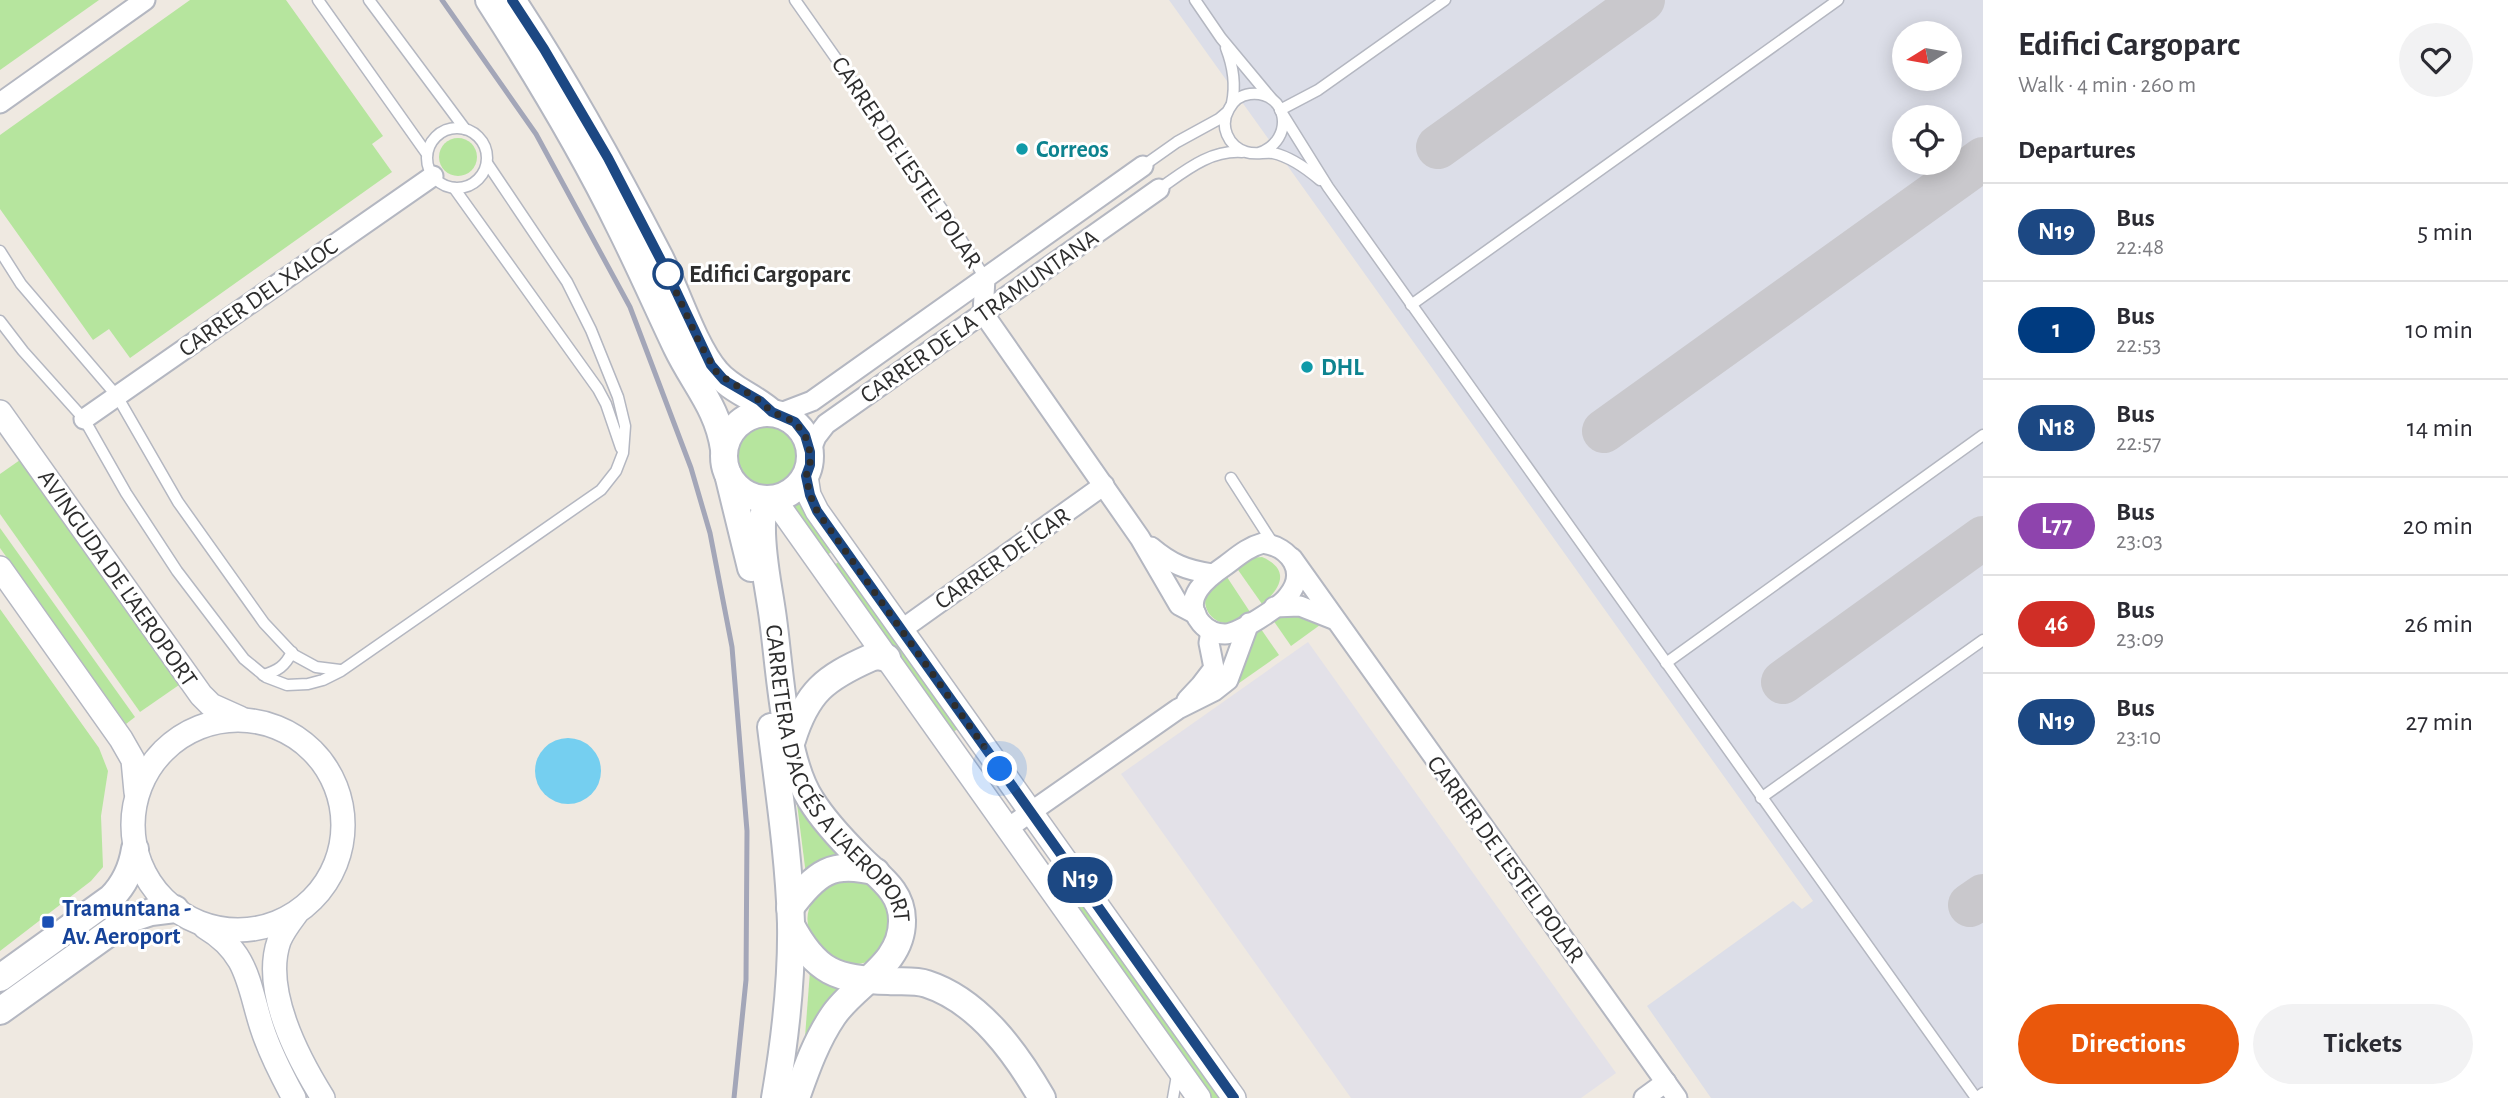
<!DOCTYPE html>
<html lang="en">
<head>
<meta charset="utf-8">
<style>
	body { margin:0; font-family:"Alegreya Sans",sans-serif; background:#f2f2f3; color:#2b2b33; height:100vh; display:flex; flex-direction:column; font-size:26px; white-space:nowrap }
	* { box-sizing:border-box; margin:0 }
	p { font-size:23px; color:#7c7c81 }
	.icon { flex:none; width:38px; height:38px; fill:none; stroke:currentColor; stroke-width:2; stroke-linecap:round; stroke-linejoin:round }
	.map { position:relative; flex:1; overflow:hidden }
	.side { display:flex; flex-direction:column; background:#fff; width:525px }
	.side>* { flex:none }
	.badge { padding:0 14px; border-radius:23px; font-size:24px; line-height:46px }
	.needle { width:46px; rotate:259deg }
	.controls { position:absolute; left:1892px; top:21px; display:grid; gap:14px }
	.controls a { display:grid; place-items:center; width:70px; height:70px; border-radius:50%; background:#fff; box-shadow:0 4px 18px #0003; font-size:35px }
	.you { position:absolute; width:35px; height:35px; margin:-18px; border:5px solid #fff; border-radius:50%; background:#1a73e8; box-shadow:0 0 0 10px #1a73e833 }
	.map>.badge { position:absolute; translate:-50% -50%; box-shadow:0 0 0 4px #fff }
	h2 { padding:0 35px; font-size:26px; line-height:63px }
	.round { display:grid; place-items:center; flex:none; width:74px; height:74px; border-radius:37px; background:#f2f2f3 }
	.head { display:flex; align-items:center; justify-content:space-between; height:119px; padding:0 35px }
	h1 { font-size:33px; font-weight:700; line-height:52px }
	.cta { display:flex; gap:14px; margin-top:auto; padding:14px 35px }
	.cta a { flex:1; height:80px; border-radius:42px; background:#ea580c; color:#fff; font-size:28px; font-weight:700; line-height:80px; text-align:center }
	.cta a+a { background:#f2f2f3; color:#2b2b33 }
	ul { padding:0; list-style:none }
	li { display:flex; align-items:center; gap:21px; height:98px; padding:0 35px; border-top:2px solid #e1e1e2 }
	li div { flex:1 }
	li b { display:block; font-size:26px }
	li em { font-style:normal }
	li .badge { min-width:77px; font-weight:700; text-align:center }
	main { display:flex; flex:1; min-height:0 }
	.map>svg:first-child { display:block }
</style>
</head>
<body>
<main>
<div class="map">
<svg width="1983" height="1098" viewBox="0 0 1983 1098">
	<rect width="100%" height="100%" fill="#efe9e1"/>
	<path fill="#e3e1e8" d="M1308,642L1616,1073L1581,1098H1351L1121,774Z"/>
	<path fill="#dcdee8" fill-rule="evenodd" d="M1169,0H1983V1098H1711L1647,1006L1793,901L1802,909L1813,901ZM1904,33H1950V79H1904ZM1904,117H1950V163H1904Z"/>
	<g fill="#b6e59e">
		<path d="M0,0H99L0,70Z"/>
		<path d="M190,0H286L383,136L372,144L392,172L130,358L109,329L93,340L0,209V135Z"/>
		<circle cx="458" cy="157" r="19"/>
		<circle cx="767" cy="456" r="29"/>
		<path d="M20,460L179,685L140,712L0,514V474Z"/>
		<path d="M796,502L800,503L834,550L826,556L792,505Z"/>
		<path d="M0,528L135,717L126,724L0,548Z"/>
		<path d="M1262,557C1290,569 1282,588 1262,604L1236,567L1250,558Z"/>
		<path d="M841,560L958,729L951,733L833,566Z"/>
		<path d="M1225,574L1250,612C1244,616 1238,622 1230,623C1212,625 1199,606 1208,589C1212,583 1219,579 1225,574Z"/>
		<path d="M0,609L99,748L108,771L101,816L103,867L91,881L0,951Z"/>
		<path d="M1295,613L1314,619L1320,625L1291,646L1273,620Z"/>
		<path d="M1261,629L1279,655L1232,688L1251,636Z"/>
		<path d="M795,788L844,856L806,875Z"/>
		<path d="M844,878C880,885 881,885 894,919C889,930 885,945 878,954C867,968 841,966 827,958C823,955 820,949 817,945C796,916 812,889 844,878Z"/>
		<path d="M1077,894L1221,1098H1211L1070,900Z"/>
		<path d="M810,971L839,987L805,1037Z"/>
	</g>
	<circle fill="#75cff0" cx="568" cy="771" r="33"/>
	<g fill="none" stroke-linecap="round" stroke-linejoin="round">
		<g stroke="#c9c8cc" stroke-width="44">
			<path d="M1438,147L1643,0"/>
			<path d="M1604,431L1983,159"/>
			<path d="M1783,682L1983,538"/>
			<path d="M1970,905L1983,896"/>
		</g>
		<g stroke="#b4b7c1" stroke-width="13">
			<g id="service">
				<path d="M318,0L427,154"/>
				<path d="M369,0L465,129"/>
				<path d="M795,0L944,212L985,278"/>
				<path d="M1195,0L1221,38L1271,98"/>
				<path d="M1445,0L1318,90L1280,110L1328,187L1976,1098L1983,1093"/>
				<path d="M1226,48C1233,66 1236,84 1232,103"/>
				<circle cx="457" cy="158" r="30"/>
				<path d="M1259,153C1296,140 1288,90 1250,94C1241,95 1233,101 1229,109C1219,126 1228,146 1246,152C1255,155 1264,152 1273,153C1291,157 1306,168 1320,180"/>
				<path d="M1143,166L1177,142L1219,119L1226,113"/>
				<path d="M454,188L598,389L606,404L621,448"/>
				<path d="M1159,189C1185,171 1209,150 1242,152"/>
				<path d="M0,251L21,284L117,396L178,502L264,623L294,655L316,667L340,670"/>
				<path d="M1411,305L1838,0"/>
				<path d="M0,321L23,351L84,419L126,493L177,571L244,659L266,677L287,685L308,684L323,680L341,671L601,490L616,471L623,453L625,426L618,397L591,330L567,282L487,163"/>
				<path d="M1231,478L1274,545"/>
				<path d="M1666,663L1983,435"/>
				<path d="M263,675C278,671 285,666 292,652"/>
				<path d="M1761,798L1983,640"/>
				<path d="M1173,1098L1177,1075"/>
			</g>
		</g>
		<g stroke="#b4b7c1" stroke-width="23">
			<g id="minor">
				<path d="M0,103L145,0"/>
				<path d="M985,278L983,313L1140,538L1179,605L1196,614"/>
				<path d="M778,414L812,401L1143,166"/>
				<path d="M84,419L433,176"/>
				<path d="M810,452L816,437L826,424L1159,189"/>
				<path d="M1263,543C1290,547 1308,572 1288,596C1280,607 1238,634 1225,634C1216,634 1207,630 1201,623C1180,598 1207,578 1226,565C1238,556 1248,547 1263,543Z"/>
				<path d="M1151,547C1171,564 1186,570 1212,574"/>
				<path d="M1292,558L1677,1098"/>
				<path d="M1274,607L1300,606L1333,619"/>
				<path d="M901,630L1104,485"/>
				<path d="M1187,700L1201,685L1214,668L1209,643L1211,631"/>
				<path d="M1008,828L1178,709L1214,691L1228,680L1249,623"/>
				<path d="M1644,1098L1666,1082"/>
			</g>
		</g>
		<g stroke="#b4b7c1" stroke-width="26">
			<g id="tertiary">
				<path d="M0,412L201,695L211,705L240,718"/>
				<path d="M806,476L809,495L817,511L1234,1098"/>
				<path d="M774,499L1199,1098"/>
				<path d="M0,568L121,739L133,760L136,792"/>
				<circle cx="238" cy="825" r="105"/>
				<path d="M296,914C290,922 283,931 279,941C262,990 298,1058 323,1098"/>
				<path d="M205,927C249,953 248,985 262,1028C270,1053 282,1076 294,1098"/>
			</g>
		</g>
		<g stroke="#b4b7c1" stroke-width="30">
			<g id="secondary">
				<path d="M489,0C536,73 582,149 620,227C640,267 658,308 677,348C695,385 718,408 724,449"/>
				<path d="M512,0C567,83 614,169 660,258C676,290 694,347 716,372C731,390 755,397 772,413"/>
				<circle cx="767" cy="456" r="43"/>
				<path d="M728,474L751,568"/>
				<path id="s1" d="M770,499C765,508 762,515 762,524C761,556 769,588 773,619C780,670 784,759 811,800C824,821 842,840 859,857C877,876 902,890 902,920C903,965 855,983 833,1016C816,1041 806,1070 796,1098"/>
				<path d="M771,727C779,792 789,858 791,923C792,982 785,1040 775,1098"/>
				<path d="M792,740C807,692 825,678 870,658L878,656L887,658"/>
				<path d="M790,908C816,873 832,860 876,872"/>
				<path d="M791,925C816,972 836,980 889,981C901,982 915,980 927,984C979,1001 1016,1053 1042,1098"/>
				<path d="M0,978L111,898C125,884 132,868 135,849"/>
				<path d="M0,1011L127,920L151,912L175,909"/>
			</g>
		</g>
		<use href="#service" stroke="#fff" stroke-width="10"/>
		<use href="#minor" stroke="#fff" stroke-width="19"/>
		<use href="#tertiary" stroke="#fff" stroke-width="23"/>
		<use href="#secondary" stroke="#fff" stroke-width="26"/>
		<path stroke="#a3a6b8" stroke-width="5" d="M442,0L536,134L630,307L691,468L710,533L732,647L747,831L746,980L734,1098"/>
	</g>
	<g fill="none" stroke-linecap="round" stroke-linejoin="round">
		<g stroke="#fff" stroke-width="16">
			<path id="line" d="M512,0L544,49L608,158L667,272L711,365L724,380L760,401L772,412L795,422L805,435L810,452V465L806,476L810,495L817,511L1234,1098"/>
		</g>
		<use href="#line" stroke="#1c4883" stroke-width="10"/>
		<path stroke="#2e2e2e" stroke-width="7" stroke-dasharray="0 12.6" d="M668,274L667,272L699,342L717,373L760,401L772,412L795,422L805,435L810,452V465L806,476L810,495L817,511L1000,769"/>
	</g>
	<g fill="#0f9aa8" stroke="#fff" stroke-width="2.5">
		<circle cx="1022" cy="149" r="7"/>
		<circle cx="1307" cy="367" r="7"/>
	</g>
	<circle fill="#fff" stroke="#1c4883" stroke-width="3.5" cx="668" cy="274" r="14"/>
	<rect fill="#1a4fb4" stroke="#fff" stroke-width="2.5" x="41" y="915" width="14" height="14" rx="3.5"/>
	<g text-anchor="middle" stroke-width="6" stroke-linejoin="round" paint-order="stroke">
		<g font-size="24" font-weight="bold" fill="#0d838f" stroke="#fff" text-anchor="start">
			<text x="1036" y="157">Correos</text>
			<text x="1321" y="375">DHL</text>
		</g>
		<g font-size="24" fill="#2e2e2e" stroke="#fff">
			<text transform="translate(907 162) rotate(56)" y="8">CARRER DE L'ESTEL POLAR</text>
			<text transform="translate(258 297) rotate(-35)" y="8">CARRER DEL XALOC</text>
			<text transform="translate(979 316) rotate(-35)" y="8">CARRER DE LA TRAMUNTANA</text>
			<text transform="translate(1002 558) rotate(-35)" y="8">CARRER DE ÍCAR</text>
			<text transform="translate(118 578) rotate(55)" y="8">AVINGUDA DE L'AEROPORT</text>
			<text dy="8" stroke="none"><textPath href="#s1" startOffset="296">CARRETERA D'ACCÉS A L'AEROPORT</textPath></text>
			<text transform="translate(1506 859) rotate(54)" y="8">CARRER DE L'ESTEL POLAR</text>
		</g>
		<g font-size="24" font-weight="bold" fill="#2e2e2e" stroke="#fff" text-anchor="start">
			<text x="689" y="282">Edifici Cargoparc</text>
		</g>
		<g font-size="24" font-weight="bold" fill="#164399" stroke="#fff" text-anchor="start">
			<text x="62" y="916">Tramuntana -<tspan x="62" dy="28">Av. Aeroport</tspan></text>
		</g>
	</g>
</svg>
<div class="controls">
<a><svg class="needle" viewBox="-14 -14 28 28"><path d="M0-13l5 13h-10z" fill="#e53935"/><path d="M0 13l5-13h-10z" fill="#7c7c81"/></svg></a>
<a><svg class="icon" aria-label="locate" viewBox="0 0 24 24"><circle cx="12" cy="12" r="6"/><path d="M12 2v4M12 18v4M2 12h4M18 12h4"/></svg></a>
</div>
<div class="you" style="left:1000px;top:769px"></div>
<b class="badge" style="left:1080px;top:880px;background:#1c4883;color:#fff">N19</b>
</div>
<section class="side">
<div class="head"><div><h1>Edifici Cargoparc</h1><p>Walk · 4 min · 260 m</p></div><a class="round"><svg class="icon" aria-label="heart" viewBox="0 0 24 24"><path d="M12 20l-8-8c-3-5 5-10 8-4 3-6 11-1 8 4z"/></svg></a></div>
<h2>Departures</h2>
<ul>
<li><span class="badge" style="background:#1c4883;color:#fff">N19</span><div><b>Bus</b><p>22:48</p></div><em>5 min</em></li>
<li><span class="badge" style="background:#003b80;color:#fff">1</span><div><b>Bus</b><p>22:53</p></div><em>10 min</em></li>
<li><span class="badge" style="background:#1c4883;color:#fff">N18</span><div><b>Bus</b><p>22:57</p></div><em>14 min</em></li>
<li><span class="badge" style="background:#8e44ad;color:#fff">L77</span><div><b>Bus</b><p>23:03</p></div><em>20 min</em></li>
<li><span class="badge" style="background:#d02e26;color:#fff">46</span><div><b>Bus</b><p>23:09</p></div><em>26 min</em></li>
<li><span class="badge" style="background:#1c4883;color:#fff">N19</span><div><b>Bus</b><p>23:10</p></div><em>27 min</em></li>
</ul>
<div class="cta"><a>Directions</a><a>Tickets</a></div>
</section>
</main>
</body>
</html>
